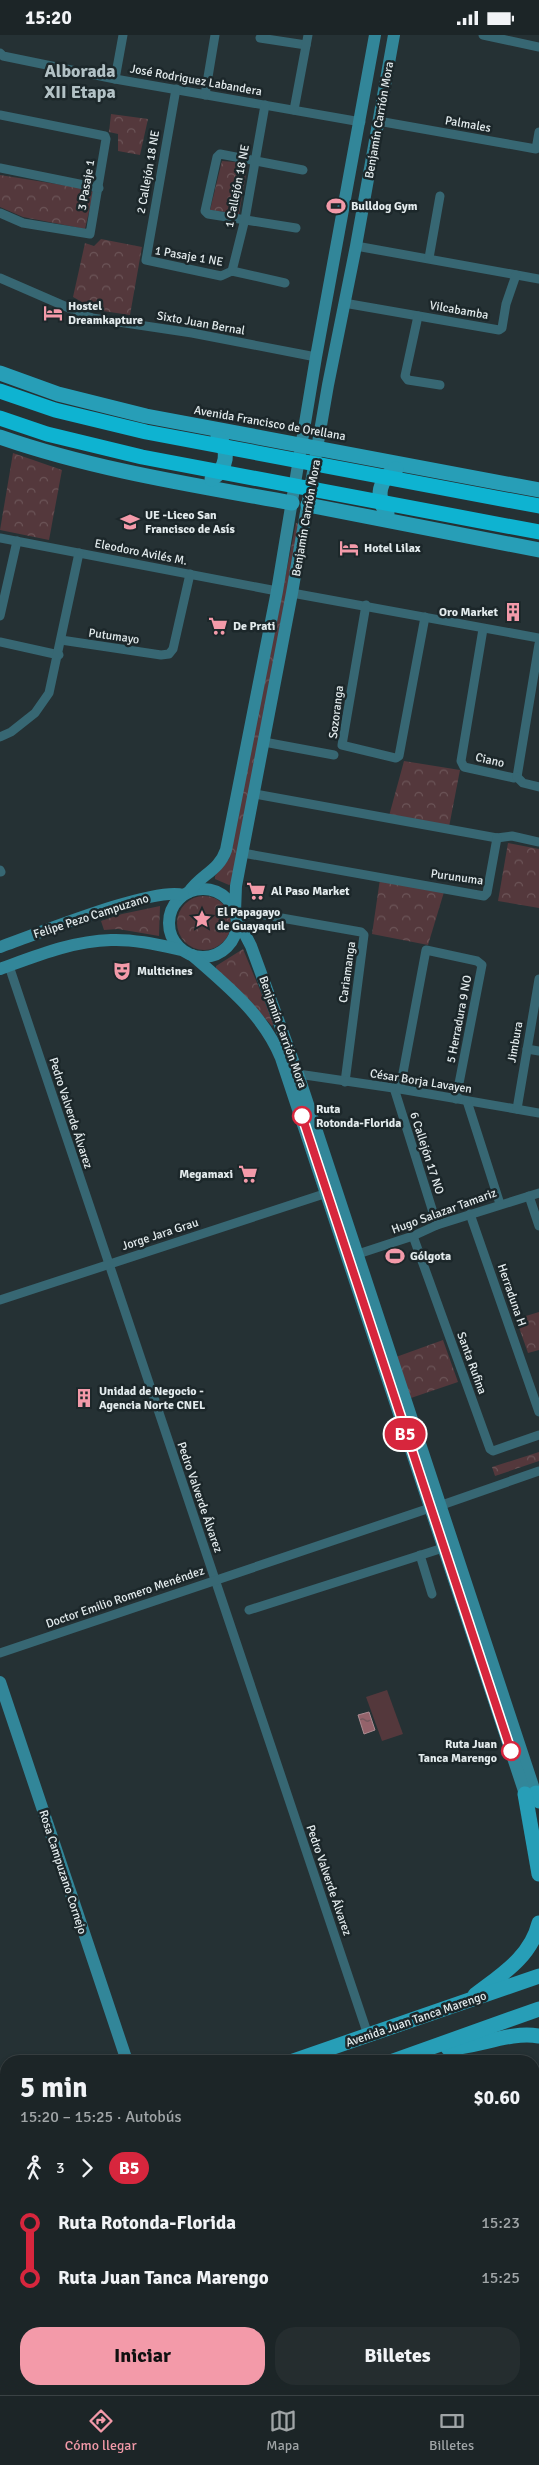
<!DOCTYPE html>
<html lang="es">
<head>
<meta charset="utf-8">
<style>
	body { margin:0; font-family:Signika,sans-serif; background:#252d2f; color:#f1f3f6; height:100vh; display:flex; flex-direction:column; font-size:19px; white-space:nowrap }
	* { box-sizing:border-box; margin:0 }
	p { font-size:16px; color:#a0a5a7 }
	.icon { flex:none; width:28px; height:28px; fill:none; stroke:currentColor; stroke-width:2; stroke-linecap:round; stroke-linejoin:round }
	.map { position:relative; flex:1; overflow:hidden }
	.drawer { position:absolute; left:0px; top:2020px; width:540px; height:340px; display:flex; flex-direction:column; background:#1c2527; border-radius:20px 20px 0 0; box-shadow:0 1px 4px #0004,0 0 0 1px #3a4244 }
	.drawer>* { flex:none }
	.badge { padding:0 10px; border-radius:16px; font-size:18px; line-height:32px }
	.map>.badge { position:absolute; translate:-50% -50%; box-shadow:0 0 0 2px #fff }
	.legs { display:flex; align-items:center; gap:8px; height:55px; padding:0 20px; font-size:16px }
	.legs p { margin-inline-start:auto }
	.head { display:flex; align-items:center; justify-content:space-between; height:85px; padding:0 20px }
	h1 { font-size:28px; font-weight:700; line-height:38px }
	.primary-button { display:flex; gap:10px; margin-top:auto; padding:10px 20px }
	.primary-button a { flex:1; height:58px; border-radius:20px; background:#f39aa9; color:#111; font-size:20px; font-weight:700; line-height:58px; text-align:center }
	.primary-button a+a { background:#252d2f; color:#f1f3f6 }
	ul { padding:0 20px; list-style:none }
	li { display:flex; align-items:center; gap:18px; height:55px; font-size:19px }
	li i { display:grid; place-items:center; width:8px; height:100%; margin:0 6px; background:currentColor }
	li i::after { content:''; width:12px; height:12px; margin:-6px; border:4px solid; border-radius:50%; background:#1c2527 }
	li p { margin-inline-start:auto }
	li:first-child i { background:linear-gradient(#0000 50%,currentColor 0) }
	li:last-child i { background:linear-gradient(currentColor 50%,#0000 0) }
	.status { display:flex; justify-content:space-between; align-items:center; height:35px; padding:0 25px; background:#1c2527; direction:ltr }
	.status svg { height:14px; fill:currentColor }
	.tab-bar { display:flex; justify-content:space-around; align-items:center; height:70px; border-top:1px solid #3a4244; background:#1c2527; font-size:14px; color:#a0a5a7 }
	.tab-bar a { display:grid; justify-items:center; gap:2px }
	.tab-bar .current { color:#f39aa9 }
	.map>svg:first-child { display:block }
</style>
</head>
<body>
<div class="status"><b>15:20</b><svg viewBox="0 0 49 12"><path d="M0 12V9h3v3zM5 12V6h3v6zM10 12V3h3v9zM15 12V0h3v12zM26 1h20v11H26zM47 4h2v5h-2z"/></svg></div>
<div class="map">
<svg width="539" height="2360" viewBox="0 0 539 2360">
	<defs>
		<pattern id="park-crowns" width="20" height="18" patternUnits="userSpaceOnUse" patternTransform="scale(1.25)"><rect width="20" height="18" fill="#54383c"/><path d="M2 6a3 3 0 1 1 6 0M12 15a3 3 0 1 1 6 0" fill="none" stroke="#6c5558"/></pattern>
		<pattern id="water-ripples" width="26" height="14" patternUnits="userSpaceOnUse" patternTransform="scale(1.25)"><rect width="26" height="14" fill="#94636b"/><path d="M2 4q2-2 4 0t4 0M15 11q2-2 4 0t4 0" fill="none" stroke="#6c5459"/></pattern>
	</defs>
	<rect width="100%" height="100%" fill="#253134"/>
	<g fill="url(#park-crowns)">
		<path d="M111,79L148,84L140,120L118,116V99L109,97Z"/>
		<path d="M222,126L248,128L239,179L210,175Z"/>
		<path d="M0,140L94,155L85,194L23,182L0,172Z"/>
		<path d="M101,204L142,212L130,280L96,275L73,262L85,208L94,211Z"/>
		<path d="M13,418L62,435L49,505L0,495Z"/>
		<path d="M296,488L300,489L231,849L229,850L215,844V841L229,824Z"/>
		<path d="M404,726L460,735L449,792L389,781Z"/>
		<path d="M508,808L539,814V873L498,866Z"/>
		<path d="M380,844L444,857L428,910L372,899Z"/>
		<circle cx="204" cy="888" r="27"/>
		<path d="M160,871L159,901L118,894L104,895L101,886L122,879Z"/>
		<path d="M243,914L274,989L272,991L245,961L216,934V931Z"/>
		<path d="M539,1277V1315L528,1318L516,1284Z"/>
		<path d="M443,1305L458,1347L408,1364L396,1322Z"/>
		<path d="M539,1417V1426L495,1441L492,1432Z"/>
	</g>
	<path fill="#54383c" d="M387,1655L403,1699L382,1706L366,1662Z"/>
	<path fill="url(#water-ripples)" stroke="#ac8c92" d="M369,1677L375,1695L364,1699L358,1680Z"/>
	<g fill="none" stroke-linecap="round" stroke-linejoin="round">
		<g stroke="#376773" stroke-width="9">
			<path d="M483,0L539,12"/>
			<path d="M260,3L306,10"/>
			<path d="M0,18L3,21L115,44L361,87"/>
			<path d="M115,44L123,0"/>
			<path d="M176,54L146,225L221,241L232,236L285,248"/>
			<path d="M205,60L215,0"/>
			<path d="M294,75L308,0"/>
			<path d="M0,80L105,101L106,104L90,199L23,188L0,178"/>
			<path d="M378,86L536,114L539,97"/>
			<path d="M0,133L99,153"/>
			<path d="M296,193L208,179L205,176L217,122L220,119L303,135"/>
			<path d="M356,211L539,244"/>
			<path d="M429,223L440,161"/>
			<path d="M232,236L245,184L265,70"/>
			<path d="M0,243L92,283L192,298L316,322"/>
			<path d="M344,268L499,295L502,293L506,269L516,240"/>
			<path d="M418,281L405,341L408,345L440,350"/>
			<path d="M0,503L277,556"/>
			<path d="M292,558L539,603"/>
			<path d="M366,570L342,710L396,723L399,721L425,582"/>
			<path d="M0,581L17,506"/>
			<path d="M483,594L461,726L464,732L514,743L517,742"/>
			<path d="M61,605L161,620L169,619L173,614L190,539"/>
			<path d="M0,607L59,620"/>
			<path d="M0,702L11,697L35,678L49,658L79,518"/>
			<path d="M264,707L334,720"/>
			<path d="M517,742L539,609"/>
			<path d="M517,742L523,748L539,752"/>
			<path d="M255,759L497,803"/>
			<path d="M497,803L512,801L539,807"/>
			<path d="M243,818L484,861L487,858L497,803"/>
			<path d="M0,835L1,837"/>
			<path d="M236,881L253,878L361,897L364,900L345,1047"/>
			<path d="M9,931L368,2000"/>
			<path d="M527,1014L539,1016"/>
			<path d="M298,1039L400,1054L539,1078"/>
			<path d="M394,1053L437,1190"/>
			<path d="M400,1054L426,915L477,926L482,930L456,1064"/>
			<path d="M467,1066L500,1169"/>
			<path d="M517,1074L539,944"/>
			<path d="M529,1161L539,1191"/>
			<path d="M470,1179L539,1377"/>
			<path d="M413,1201L490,1414L493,1416L539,1400"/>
			<path d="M358,1219L413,1201L437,1190L539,1158"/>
			<path d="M0,1265L327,1158"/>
			<path d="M439,1471L539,1436"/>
			<path d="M420,1520L432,1559"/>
			<path d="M249,1575L443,1513"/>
			<path d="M0,1618L430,1473"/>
		</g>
		<g stroke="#328699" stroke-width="12">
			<circle cx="203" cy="888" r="34"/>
			<path d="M189,857C200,840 219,836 226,815L277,556L316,322L375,0"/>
			<path d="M235,877L236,851L292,558L328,350L356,211L394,0"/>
			<path d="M237,884L251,911L298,1039L538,1766"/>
			<path d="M0,912C35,900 154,851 183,860"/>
			<path d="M192,920C227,951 263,979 281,1023L528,1768"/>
			<path d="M0,934C36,921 72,906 111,905C134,904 159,910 182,915"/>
			<path d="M0,1647L127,2026"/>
		</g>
		<g stroke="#279eb7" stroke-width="15">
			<path d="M0,338L58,359L146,381L539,455"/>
			<path d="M0,402C95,435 194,450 292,468"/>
			<path d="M212,444C227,433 230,416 218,402"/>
			<path d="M308,470L539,515"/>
			<path d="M387,478C375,462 379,444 396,434"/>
			<path d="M536,1758L539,1766"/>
			<path d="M525,1759L539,1839"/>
			<path d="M475,1960C501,1940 531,1922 539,1888"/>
			<path d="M448,2013C479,2012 509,1996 539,2001"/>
			<path d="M293,2026L539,1941"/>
			<path d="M393,2026L539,1974"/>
			<path d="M0,2126L6,2124"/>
			<path d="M0,2159L6,2157"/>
		</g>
		<g stroke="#0eb3d1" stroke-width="15">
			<path d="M0,356L55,375L146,397L539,471"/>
			<path d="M0,383L47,399L142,422L539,497"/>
		</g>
	</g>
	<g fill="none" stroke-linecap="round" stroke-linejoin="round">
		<g stroke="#fff" stroke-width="11">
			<path id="line-1" d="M302,1081L511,1716"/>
		</g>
		<use href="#line-1" stroke="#d7263d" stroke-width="8"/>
	</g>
	<defs>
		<g id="stadium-bare" transform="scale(1.5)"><path d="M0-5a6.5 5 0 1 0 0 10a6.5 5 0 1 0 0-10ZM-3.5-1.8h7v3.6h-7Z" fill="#f39aa9" stroke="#1c272a" stroke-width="2.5" paint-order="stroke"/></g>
		<g id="hotel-bare" transform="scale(1.5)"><path d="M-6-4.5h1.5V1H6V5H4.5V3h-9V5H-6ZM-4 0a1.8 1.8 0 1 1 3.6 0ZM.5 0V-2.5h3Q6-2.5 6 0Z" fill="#f39aa9" stroke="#1c272a" stroke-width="2.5" paint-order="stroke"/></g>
		<g id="school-bare" transform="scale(1.5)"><path d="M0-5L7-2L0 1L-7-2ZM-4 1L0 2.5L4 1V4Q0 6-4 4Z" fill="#f39aa9" stroke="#1c272a" stroke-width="2.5" paint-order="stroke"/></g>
		<g id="building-bare" transform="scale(1.5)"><path d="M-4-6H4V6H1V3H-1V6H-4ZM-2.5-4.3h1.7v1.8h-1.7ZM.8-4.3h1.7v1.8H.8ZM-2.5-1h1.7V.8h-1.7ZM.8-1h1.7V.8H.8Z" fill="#f39aa9" stroke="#1c272a" stroke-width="2.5" paint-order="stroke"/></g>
		<g id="supermarket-bare" transform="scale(1.5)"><path d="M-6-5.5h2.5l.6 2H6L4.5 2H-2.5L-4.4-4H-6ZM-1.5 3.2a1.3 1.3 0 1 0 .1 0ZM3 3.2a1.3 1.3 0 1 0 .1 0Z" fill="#f39aa9" stroke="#1c272a" stroke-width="2.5" paint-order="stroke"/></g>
		<g id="sight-bare" transform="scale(1.5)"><path d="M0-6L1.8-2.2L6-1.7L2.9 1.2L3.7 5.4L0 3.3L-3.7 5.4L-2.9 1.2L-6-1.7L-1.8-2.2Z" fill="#f39aa9" stroke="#1c272a" stroke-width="2.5" paint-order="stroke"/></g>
		<g id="theatre-bare" transform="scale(1.5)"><path d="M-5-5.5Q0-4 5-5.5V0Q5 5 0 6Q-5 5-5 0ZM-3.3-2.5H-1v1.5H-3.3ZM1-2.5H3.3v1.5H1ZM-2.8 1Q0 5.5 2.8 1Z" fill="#f39aa9" stroke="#1c272a" stroke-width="2.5" paint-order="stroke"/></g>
	</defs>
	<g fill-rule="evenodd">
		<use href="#stadium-bare" x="336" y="171"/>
		<use href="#hotel-bare" x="53" y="278"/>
		<use href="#school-bare" x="130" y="487"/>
		<use href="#hotel-bare" x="349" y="513"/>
		<use href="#building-bare" x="513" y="577"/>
		<use href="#supermarket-bare" x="218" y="591"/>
		<use href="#supermarket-bare" x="256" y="856"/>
		<use href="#sight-bare" x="202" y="884"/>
		<use href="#theatre-bare" x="122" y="936"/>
		<use href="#supermarket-bare" x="248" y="1139"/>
		<use href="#stadium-bare" x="395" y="1221"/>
		<use href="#building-bare" x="84" y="1363"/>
	</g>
	<g fill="#fff" stroke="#d7263d" stroke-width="2.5">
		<circle cx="302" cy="1081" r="9"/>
		<circle cx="511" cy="1716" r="9"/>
	</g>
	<g text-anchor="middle" stroke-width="5" stroke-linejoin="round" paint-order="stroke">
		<g font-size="12" fill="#e3ebed" stroke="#1c272a">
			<text transform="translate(196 45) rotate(10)" y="4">José Rodriguez Labandera</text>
			<text transform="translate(379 85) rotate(-80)" y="4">Benjamín Carrión Mora</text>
			<text transform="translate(468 89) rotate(10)" y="4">Palmales</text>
			<text transform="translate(148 137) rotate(-80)" y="4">2 Callejón 18 NE</text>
			<text transform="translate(86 150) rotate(-80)" y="4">3 Pasaje 1</text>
			<text transform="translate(237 151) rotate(-79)" y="4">1 Callejón 18 NE</text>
			<text transform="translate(189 221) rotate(10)" y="4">1 Pasaje 1 NE</text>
			<text transform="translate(459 275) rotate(10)" y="4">Vilcabamba</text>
			<text transform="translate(201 288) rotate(10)" y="4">Sixto Juan Bernal</text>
			<text transform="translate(270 388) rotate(10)" y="4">Avenida Francisco de Orellana</text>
			<text transform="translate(306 483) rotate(-80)" y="4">Benjamín Carrión Mora</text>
			<text transform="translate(141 517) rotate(11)" y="4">Eleodoro Avilés M.</text>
			<text transform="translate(114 601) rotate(8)" y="4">Putumayo</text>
			<text transform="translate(336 677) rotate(-83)" y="4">Sozoranga</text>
			<text transform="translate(490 725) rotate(13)" y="4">Ciano</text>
			<text transform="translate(457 842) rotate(8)" y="4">Purunuma</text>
			<text transform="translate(91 881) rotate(-18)" y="4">Felipe Pezo Campuzano</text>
			<text transform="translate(347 937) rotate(-82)" y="4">Cariamanga</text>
			<text transform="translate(459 984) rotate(-79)" y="4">5 Herradura 9 NO</text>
			<text transform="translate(283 997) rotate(70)" y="4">Benjamín Carrión Mora</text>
			<text transform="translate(515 1007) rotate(-80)" y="4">Jimbura</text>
			<text transform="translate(421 1046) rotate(9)" y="4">César Borja Lavayen</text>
			<text transform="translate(71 1078) rotate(72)" y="4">Pedro Valverde Álvarez</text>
			<text transform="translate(427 1118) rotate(72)" y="4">6 Callejón 17 NO</text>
			<text transform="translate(444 1176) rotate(-20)" y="4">Hugo Salazar Tamariz</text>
			<text transform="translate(160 1199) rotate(-18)" y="4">Jorge Jara Grau</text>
			<text transform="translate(512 1260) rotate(71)" y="4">Herraduna H</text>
			<text transform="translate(472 1328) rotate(70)" y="4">Santa Rufina</text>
			<text transform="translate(200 1462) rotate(71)" y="4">Pedro Valverde Álvarez</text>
			<text transform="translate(125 1562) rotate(-19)" y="4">Doctor Emilio Romero Menéndez</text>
			<text transform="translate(63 1837) rotate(72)" y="4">Rosa Campuzano Cornejo</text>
			<text transform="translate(329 1845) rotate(71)" y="4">Pedro Valverde Álvarez</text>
			<text transform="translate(416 1984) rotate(-19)" y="4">Avenida Juan Tanca Marengo</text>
		</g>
		<g font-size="12" font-weight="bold" fill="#e3ebed" stroke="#1c272a" text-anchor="start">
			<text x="351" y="175">Bulldog Gym</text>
			<text x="68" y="275">Hostel<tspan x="68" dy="14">Dreamkapture</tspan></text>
			<text x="145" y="484">UE -Liceo San<tspan x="145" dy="14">Francisco de Asís</tspan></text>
			<text x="364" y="517">Hotel Lilax</text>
			<text x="498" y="581" text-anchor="end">Oro Market</text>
			<text x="233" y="595">De Prati</text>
			<text x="271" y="860">Al Paso Market</text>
			<text x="217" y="881">El Papagayo<tspan x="217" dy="14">de Guayaquil</tspan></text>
			<text x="137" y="940">Multicines</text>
			<text x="233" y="1143" text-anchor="end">Megamaxi</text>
			<text x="410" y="1225">Gólgota</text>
			<text x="99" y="1360">Unidad de Negocio -<tspan x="99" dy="14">Agencia Norte CNEL</tspan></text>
		</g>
		<g font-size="12" font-weight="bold" fill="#e3ebed" stroke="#1c272a" text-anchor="start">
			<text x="316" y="1078">Ruta<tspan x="316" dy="14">Rotonda-Florida</tspan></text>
			<text x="497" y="1713" text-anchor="end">Ruta Juan<tspan x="497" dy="14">Tanca Marengo</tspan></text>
		</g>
		<g font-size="18" font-weight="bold" fill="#b3c2c6" stroke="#1c272a">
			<text x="80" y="42">Alborada<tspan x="80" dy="21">XII Etapa</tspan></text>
		</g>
	</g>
</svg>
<b class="badge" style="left:405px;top:1399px;background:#d7263d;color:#fff">B5</b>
<section class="drawer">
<div class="head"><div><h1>5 min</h1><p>15:20 – 15:25 · Autobús</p></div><b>$0.60</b></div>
<div class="legs"><svg class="icon" aria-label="walk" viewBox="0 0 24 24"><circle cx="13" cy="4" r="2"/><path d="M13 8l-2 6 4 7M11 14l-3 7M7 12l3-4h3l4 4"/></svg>3<svg class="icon" aria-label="forward" viewBox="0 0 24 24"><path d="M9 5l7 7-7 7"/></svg><b class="badge" style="background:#d7263d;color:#fff">B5</b></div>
<ul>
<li><i style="color:#d7263d"></i><b>Ruta Rotonda-Florida</b><p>15:23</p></li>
<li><i style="color:#d7263d"></i><b>Ruta Juan Tanca Marengo</b><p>15:25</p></li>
</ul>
<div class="primary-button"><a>Iniciar</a><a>Billetes</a></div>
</section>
</div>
<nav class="tab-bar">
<a class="current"><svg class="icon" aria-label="directions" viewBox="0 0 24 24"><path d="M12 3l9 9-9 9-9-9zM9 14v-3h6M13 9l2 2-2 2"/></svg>Cómo llegar</a>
<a><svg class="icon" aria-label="map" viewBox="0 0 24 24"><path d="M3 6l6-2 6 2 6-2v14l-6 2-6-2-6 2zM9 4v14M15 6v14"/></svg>Mapa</a>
<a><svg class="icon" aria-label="tickets" viewBox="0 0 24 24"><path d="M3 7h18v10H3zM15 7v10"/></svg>Billetes</a>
</nav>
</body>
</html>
